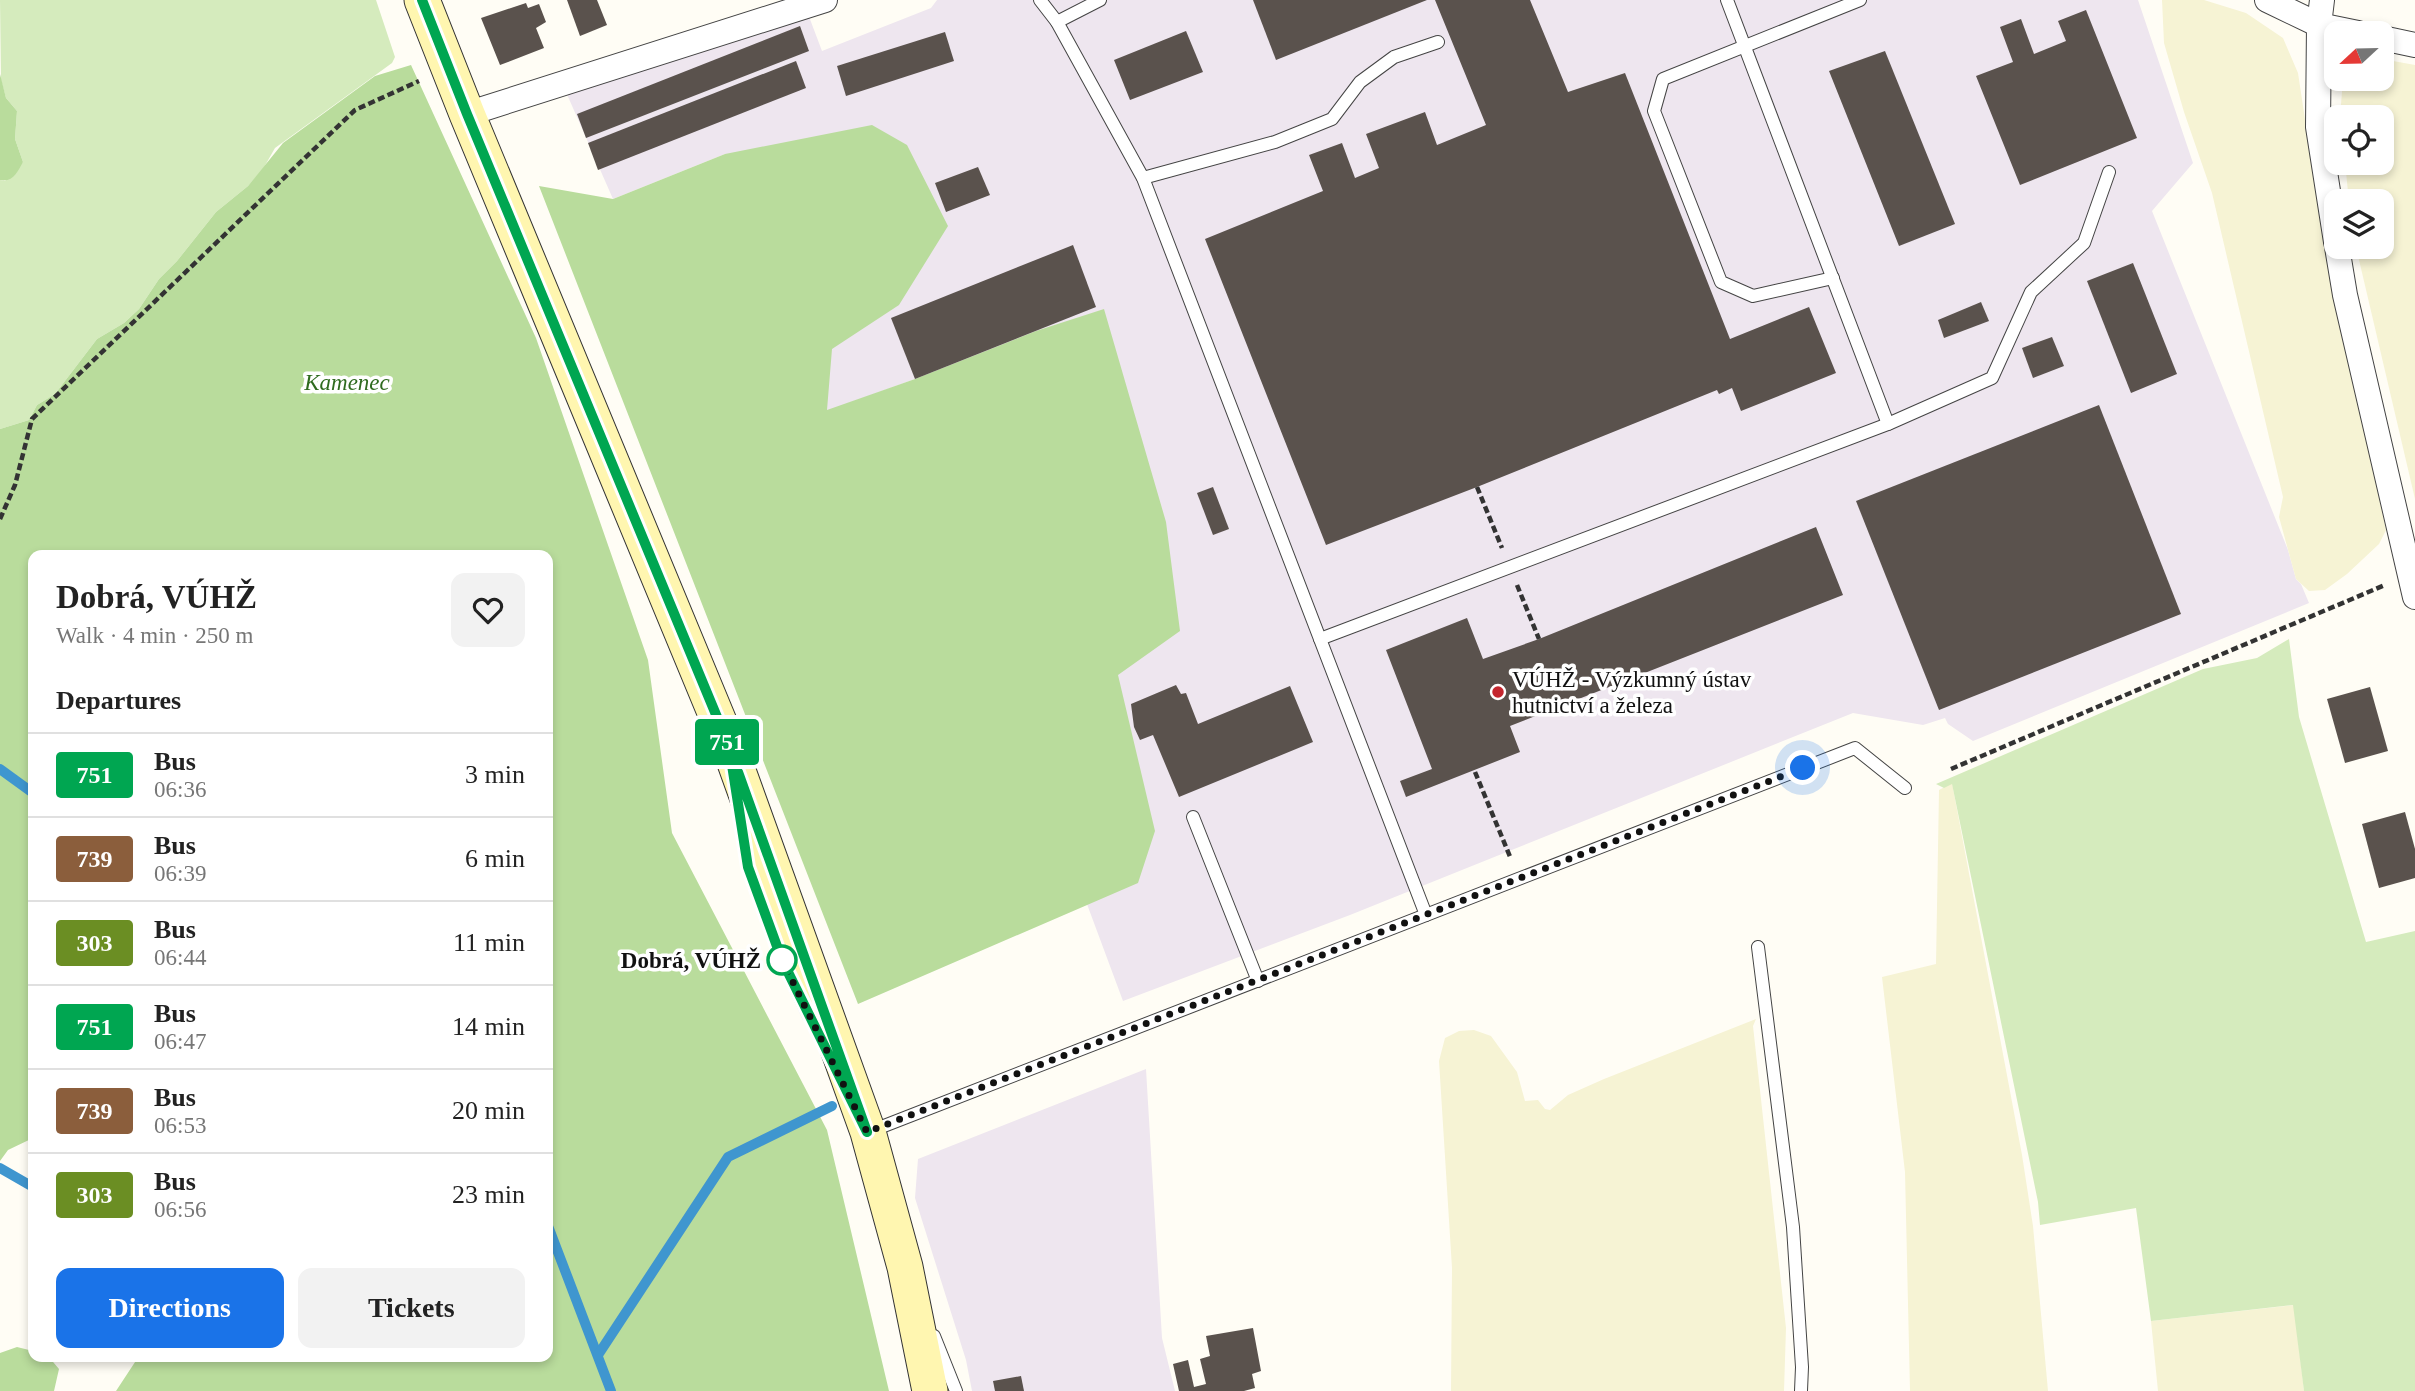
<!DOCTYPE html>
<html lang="en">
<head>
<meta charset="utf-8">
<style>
	body { margin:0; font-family:"Times New Roman",serif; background:#f2f2f2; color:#222; height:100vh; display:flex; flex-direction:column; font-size:26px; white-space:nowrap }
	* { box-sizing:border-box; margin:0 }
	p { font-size:23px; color:#767676 }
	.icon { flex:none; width:38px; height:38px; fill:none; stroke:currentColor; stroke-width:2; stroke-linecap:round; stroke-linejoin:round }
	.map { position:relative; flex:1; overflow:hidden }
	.drawer { position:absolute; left:28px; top:550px; width:525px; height:812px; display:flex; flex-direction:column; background:#fff; border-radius:14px; box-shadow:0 4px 10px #0003 }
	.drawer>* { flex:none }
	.badge { padding:0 14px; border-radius:5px; font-size:24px; line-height:46px }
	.needle { width:46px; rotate:248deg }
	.tools { position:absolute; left:2324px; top:21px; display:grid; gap:14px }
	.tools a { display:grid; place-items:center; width:70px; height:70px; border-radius:14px; background:#fff; box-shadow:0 4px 10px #0003; font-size:35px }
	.you { position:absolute; width:35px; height:35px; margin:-18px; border:5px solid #fff; border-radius:50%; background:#1a73e8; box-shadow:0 0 0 10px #1a73e833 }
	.map>.badge { position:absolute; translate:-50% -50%; box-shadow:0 0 0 4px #fff }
	h2 { padding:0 28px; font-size:26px; line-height:63px }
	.round { display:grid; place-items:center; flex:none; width:74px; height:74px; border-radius:14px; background:#f2f2f2 }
	.head { display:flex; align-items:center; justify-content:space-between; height:119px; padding:0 28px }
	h1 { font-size:33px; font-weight:700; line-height:52px }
	.primary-button { display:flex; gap:14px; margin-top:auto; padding:14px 28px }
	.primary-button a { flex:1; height:80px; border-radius:14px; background:#1a73e8; color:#fff; font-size:28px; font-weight:700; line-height:80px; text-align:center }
	.primary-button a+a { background:#f2f2f2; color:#222 }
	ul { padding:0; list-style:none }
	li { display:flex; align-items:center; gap:21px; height:84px; padding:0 28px; border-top:2px solid #e0e0e0 }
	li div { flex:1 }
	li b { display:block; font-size:26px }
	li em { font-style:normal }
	li .badge { min-width:77px; font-weight:700; text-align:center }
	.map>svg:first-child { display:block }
</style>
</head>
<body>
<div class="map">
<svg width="2415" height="1391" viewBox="0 0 2415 1391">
	<rect width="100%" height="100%" fill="#fffdf5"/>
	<g fill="#eee6ef">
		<path d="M937,0H2138L2193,163L2152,211L2288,550L2296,579L2301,584L2309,603L1973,741L1948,724L1945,718L1923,725L1853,713L1350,915L1123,1001L981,619L915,379L827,411L725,154L613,199L562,83L805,6L822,51L931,8Z"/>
		<path d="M1146,1069L1162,1338L1175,1391H972L966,1360L915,1198L918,1159Z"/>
	</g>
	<g fill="#f6f3d4">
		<path d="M2162,0H2204L2246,13L2283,38L2298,73L2316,192L2335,294L2386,530L2379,544L2347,574L2325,590L2309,591L2296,579L2279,517L2283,497L2212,193L2184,112L2164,43Z"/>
		<path d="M2382,59L2415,65V499L2356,247H2382V201H2349L2345,163H2382V117H2340L2343,79H2382Z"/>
		<path d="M1952,783L2022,1155L2033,1226L2048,1391H1910L1905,1172L1882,977L1936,964L1939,790Z"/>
		<path d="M1756,1019L1753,1026L1786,1328L1784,1391H1451L1452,1268L1439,1061L1445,1038L1459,1031L1474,1030L1491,1036L1517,1072L1525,1101L1538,1100L1545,1109L1550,1110L1568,1095L1604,1079Z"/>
		<path d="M2294,1305L2304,1391H2158L2151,1321Z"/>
	</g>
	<g fill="#d5ebbd">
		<path d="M0,0H376L395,57L392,63L275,148L263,169L248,186L216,212L177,261L159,279L139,309L124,323L97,339L55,394L37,405L29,420L0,429V180L5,181L23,162L15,139L17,111L6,98L1,80Z"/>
		<path d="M2289,639L2299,717L2366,942L2415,931V1391H2304L2293,1305L2151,1321L2136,1208L2040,1225L2038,1202L1952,784L1944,788L1936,784L2203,669L2257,658Z"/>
	</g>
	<g fill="#b9dc9c">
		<path d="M411,65L536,338L648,660L672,833L827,1130L889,1391H116L139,1356H548V555H33V1138L8,1150L0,1161V429L29,420L37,405L55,394L97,339L124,323L139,309L159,279L177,261L216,212L248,186L283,143L375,76Z"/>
		<path d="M0,74L6,98L17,111L15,139L23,162C18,171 13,183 0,180Z"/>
		<path d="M872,125L907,145L948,226L899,305L832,349L827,410L915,379L1036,331L1104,309L1166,522L1180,631L1118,675L1155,831L1138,883L858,1004L539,186L613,199L725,154Z"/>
		<path d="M17,1347L33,1351V1356H48L59,1369L54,1391H0V1353Z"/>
	</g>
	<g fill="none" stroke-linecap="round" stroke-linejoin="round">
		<g stroke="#3f96cf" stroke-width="10">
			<path d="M0,769L33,793"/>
			<path d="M0,1168L33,1187"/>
			<path d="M548,1226L611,1391"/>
			<path d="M598,1355L728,1157L832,1106"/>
		</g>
	</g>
	<g fill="#5a524d">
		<path d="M567,0H597L607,25L580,36Z"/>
		<path d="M1253,0H1427L1276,60Z"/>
		<path d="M1435,0H1530L1568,92L1625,73L1730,339L1809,307L1836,373L1741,411L1732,388L1719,394L1717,390L1477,487L1326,545L1205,239L1323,191L1309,155L1342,143L1355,178L1379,168L1366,134L1425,112L1437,145L1486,125Z"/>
		<path d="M526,3L528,8L539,4L546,22L536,28L544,48L500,65L481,18Z"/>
		<path d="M2086,10L2137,138L2020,185L1976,76L2013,62L2000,27L2021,19L2034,54L2066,41L2058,21Z"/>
		<path d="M800,26L809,51L586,138L577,114Z"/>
		<path d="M1186,31L1203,72L1130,100L1114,60Z"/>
		<path d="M945,32L954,61L846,96L837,66Z"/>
		<path d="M1885,51L1955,224L1899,246L1829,71Z"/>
		<path d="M796,61L806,88L598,170L588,143Z"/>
		<path d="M978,167L990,195L946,212L935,183Z"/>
		<path d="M1073,245L1096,307L915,379L891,318Z"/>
		<path d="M2133,263L2177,374L2131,393L2087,281Z"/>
		<path d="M1981,302L1989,321L1944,338L1938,320Z"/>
		<path d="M2052,337L2064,366L2033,378L2022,348Z"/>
		<path d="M2099,405L2181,614L1939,710L1856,501Z"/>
		<path d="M1213,487L1229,529L1213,535L1197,493Z"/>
		<path d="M1816,527L1843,595L1510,726L1520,752L1406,797L1400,781L1432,769L1386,650L1467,618L1483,659L1539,639Z"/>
		<path d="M1176,685L1181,694L1186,693L1198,724L1290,686L1313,742L1179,797L1153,735L1140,740L1134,727L1131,704Z"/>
		<path d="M2370,687L2388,751L2345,763L2327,699Z"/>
		<path d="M2405,812L2415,849V878L2379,888L2362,824Z"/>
		<path d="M1253,1328L1261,1371L1252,1374L1255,1388L1244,1391H1179L1173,1364L1188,1360L1194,1387L1206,1384L1200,1359L1210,1356L1206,1336Z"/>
		<path d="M1021,1376L1024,1391H995L993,1381Z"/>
	</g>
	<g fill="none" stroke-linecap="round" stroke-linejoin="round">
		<g stroke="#444" stroke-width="14">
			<g id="lane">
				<path d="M1040,0L1057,22"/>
				<path d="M1100,0L1057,22L1143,178L1426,915"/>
				<path d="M1727,0L1888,424"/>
				<path d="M1143,178L1275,142L1332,119L1360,82L1394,57L1438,42"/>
				<path d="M1833,278L1753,296L1721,282L1654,111L1663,79L1860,0"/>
				<path d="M1320,639L1888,424L1992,378L2031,292L2084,243L2109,172"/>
				<path d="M1193,817L1258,981"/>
				<path d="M741,823L748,867L782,960L809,1016"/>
				<path d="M1758,947L1793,1227L1802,1367L1801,1391"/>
				<path d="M871,1131L1855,748L1905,788"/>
				<path d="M934,1336L956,1391"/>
			</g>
		</g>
		<g stroke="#444" stroke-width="26">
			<g id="street">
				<path d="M2267,0L2319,25L2358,33"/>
				<path d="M2322,0L2319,25L2318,127L2336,242"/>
				<path d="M2382,38L2415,45"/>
				<path d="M467,114L825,0"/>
				<path d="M2337,247L2345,295L2415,597"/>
			</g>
		</g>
		<g stroke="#333" stroke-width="37">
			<path id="secondary" d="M422,0L467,114L729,746L868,1132L905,1267L930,1391"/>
		</g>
		<g stroke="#333" stroke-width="4.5" stroke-dasharray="7 3.5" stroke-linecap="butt">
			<path d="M1477,487L1502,548"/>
			<path d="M0,519L15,485L32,419L355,110L419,81"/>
			<path d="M1517,585L1539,639"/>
			<path d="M1951,769L2385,585"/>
			<path d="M1475,772L1511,859"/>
		</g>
		<use href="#lane" stroke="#fff" stroke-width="12"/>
		<use href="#street" stroke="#fff" stroke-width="24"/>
		<use href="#secondary" stroke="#fff6b0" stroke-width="35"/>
	</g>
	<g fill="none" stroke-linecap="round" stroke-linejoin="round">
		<g stroke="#fff" stroke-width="16">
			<path id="line" d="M422,0L467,114L729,746L748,867L782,960L867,1132L738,772"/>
		</g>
		<use href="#line" stroke="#00a651" stroke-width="10"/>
		<path stroke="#111" stroke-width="7" stroke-dasharray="0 12.6" d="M782,960L867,1132L1803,768"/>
	</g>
	<circle fill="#c4262e" stroke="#fff" stroke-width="2.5" cx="1498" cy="692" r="7"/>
	<circle fill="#fff" stroke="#00a651" stroke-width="3.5" cx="782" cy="960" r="14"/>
	<g text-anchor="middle" stroke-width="7" stroke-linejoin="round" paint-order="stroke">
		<g font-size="23" font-style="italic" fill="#2f6b1f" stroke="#fff">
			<text x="347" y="390">Kamenec</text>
		</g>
		<g font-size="23" fill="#111" stroke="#fff" text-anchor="start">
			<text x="1512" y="687">VÚHŽ - Výzkumný ústav<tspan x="1512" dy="26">hutnictví a železa</tspan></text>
		</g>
		<g font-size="23" font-weight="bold" fill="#111" stroke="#fff" text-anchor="end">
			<text x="761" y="968">Dobrá, VÚHŽ</text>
		</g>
	</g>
</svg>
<div class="tools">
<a><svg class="needle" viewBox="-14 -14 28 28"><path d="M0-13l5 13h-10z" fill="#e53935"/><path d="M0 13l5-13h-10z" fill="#767676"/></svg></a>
<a><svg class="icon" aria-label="locate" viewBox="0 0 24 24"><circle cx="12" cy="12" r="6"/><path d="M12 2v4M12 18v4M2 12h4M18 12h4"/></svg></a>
<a><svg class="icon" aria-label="layers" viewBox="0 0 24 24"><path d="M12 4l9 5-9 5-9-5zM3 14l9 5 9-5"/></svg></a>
</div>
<div class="you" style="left:1803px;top:768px"></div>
<b class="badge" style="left:727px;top:742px;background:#00a651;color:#fff">751</b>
<section class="drawer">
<div class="head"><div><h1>Dobrá, VÚHŽ</h1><p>Walk · 4 min · 250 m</p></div><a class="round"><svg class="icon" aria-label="heart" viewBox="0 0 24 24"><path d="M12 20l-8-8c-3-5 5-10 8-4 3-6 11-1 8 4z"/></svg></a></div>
<h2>Departures</h2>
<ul>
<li><span class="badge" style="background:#00a651;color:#fff">751</span><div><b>Bus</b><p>06:36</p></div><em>3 min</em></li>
<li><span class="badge" style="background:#8b5e3c;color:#fff">739</span><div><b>Bus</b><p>06:39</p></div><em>6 min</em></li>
<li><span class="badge" style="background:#6b8e23;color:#fff">303</span><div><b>Bus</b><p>06:44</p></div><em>11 min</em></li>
<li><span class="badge" style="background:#00a651;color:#fff">751</span><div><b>Bus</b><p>06:47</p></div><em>14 min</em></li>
<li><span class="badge" style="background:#8b5e3c;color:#fff">739</span><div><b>Bus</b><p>06:53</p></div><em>20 min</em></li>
<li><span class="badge" style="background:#6b8e23;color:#fff">303</span><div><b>Bus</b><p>06:56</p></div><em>23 min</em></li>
</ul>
<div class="primary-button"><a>Directions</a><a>Tickets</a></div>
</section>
</div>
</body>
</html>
